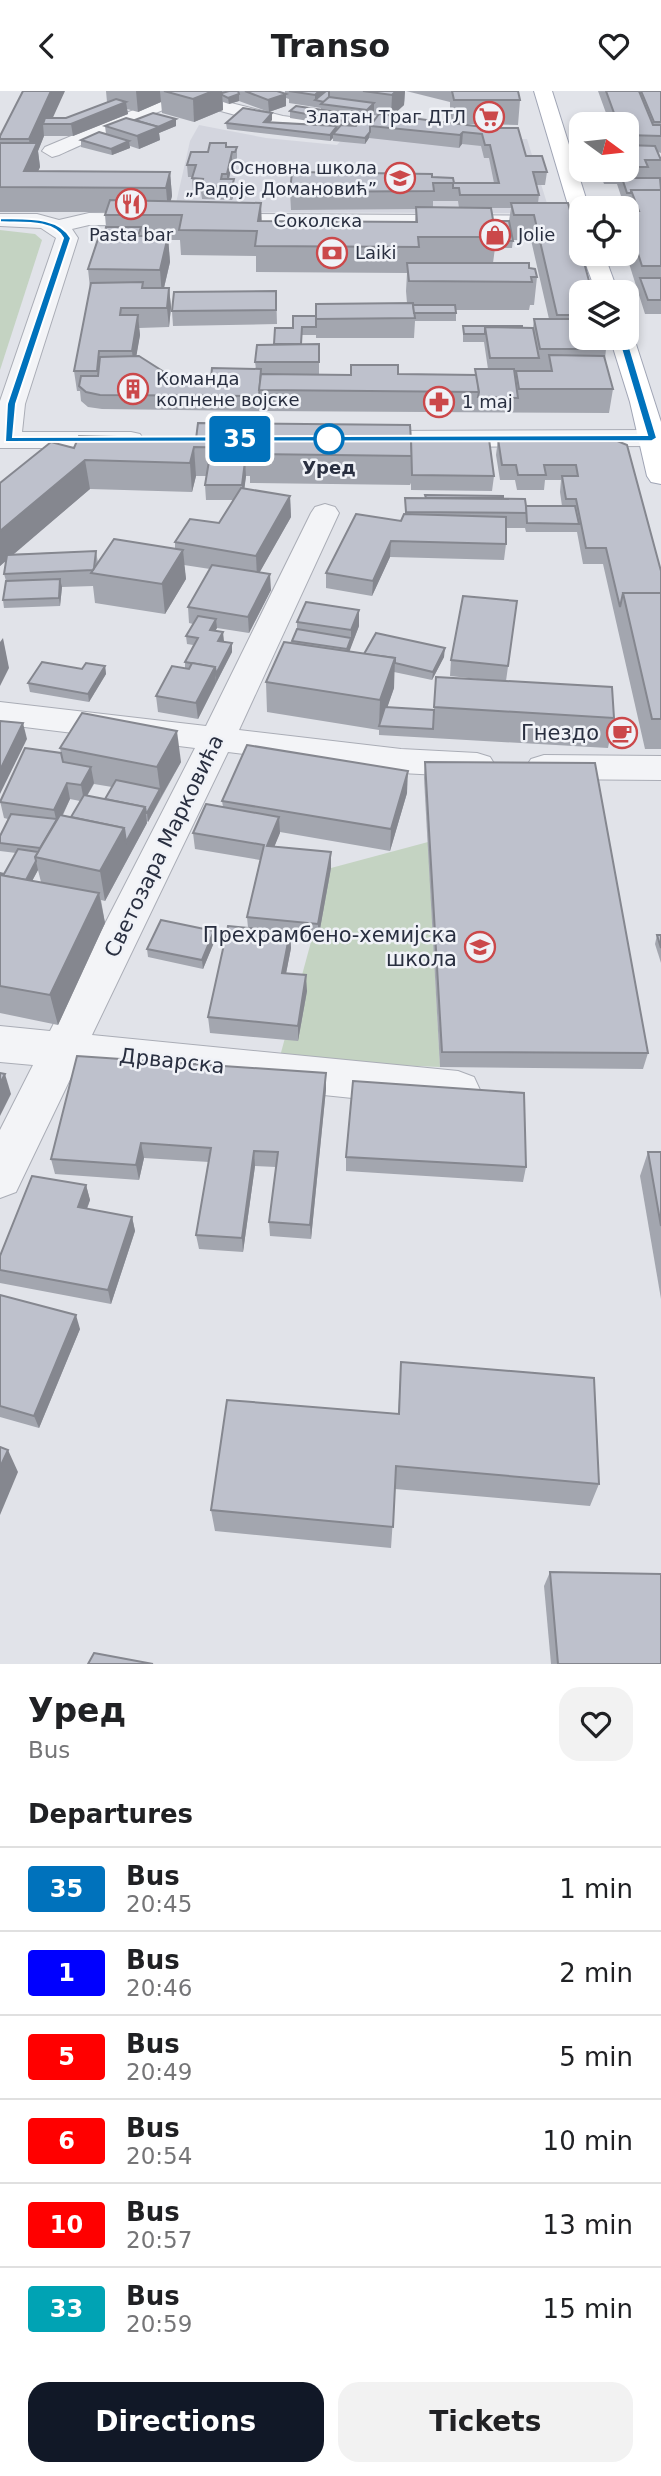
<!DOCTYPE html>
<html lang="en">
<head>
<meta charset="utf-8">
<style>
	body { margin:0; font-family:"DejaVu Sans",sans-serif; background:#f2f2f2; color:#202124; height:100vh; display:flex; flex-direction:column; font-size:26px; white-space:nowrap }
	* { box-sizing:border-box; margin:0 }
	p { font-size:23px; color:#757577 }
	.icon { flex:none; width:38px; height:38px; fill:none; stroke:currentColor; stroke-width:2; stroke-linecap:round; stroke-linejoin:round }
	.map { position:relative; height:1573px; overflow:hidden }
	.drawer { display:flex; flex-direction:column; background:#fff; flex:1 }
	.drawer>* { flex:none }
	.badge { padding:0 14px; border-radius:5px; font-size:24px; line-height:46px }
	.needle { width:46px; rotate:105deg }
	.controls { position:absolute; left:569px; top:21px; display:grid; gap:14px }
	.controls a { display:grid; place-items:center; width:70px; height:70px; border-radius:14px; background:#fff; box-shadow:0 4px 10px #0003; font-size:35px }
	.map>.badge { position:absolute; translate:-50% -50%; box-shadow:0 0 0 4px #fff }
	h2 { padding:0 28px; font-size:26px; line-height:63px }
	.round { display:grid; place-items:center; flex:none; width:74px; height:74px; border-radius:21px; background:#f2f2f2 }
	.head { display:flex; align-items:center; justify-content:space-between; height:119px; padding:0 28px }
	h1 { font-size:33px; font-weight:600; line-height:52px }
	.button { display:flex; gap:14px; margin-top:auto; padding:14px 28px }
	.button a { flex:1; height:80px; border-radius:21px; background:#111827; color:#fff; font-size:28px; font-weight:600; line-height:80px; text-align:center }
	.button a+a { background:#f2f2f2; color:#202124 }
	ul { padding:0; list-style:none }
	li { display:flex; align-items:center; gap:21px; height:84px; padding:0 28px; border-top:2px solid #e0e0e0 }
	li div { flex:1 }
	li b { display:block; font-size:26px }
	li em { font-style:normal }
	li .badge { min-width:77px; font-weight:700; text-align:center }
	header { display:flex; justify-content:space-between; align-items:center; height:91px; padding:0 28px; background:#fff; font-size:32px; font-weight:600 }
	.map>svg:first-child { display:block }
</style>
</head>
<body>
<header><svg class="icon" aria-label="back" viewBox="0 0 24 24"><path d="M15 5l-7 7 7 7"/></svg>Transo<svg class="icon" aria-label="heart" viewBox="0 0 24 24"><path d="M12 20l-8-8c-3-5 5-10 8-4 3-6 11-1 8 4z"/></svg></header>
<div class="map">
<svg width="661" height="1573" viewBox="0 0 661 1573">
	<rect width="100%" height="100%" fill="#e1e3e9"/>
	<path fill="#d3d5de" d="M199,34L266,47L337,54L355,34L478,48H527L550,122L174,121L190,50Z"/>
	<g fill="#c4d3c2">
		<path d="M0,139L35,143L42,149L0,279Z"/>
		<path d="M428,751L440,976L279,969L331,777Z"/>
	</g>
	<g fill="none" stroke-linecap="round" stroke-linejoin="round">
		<g stroke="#aaadb6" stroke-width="2">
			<g id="minor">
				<path d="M179,0H203L199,4L283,25L328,31L337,37C324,54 212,15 187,12C177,10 77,56 59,64L52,66L42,60L45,56Z"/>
				<path d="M89,122L581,125V137L89,134L72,138L78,147L25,313L22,341H131L140,343L144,349L140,355L131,357H0V310L56,147L41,137L0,135V123H37L59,129Z"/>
				<path d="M652,339L661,341V353L652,355L384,356L375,354L371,348L375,342L384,340Z"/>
				<path d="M325,413L335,416L339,422L239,639L401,658L477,662L490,666L495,674L490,682L477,686L401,682L228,661L92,944L458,980L474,986L480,999L474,1012L458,1018L75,978L16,1101L0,1107V1039L33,974L0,971V935L50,940L195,657L0,633V611L206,635L311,422L315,416Z"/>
				<path d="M544,664L661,665V689L544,688L531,684L526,676L531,668Z"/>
			</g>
		</g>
		<g stroke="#a0a5b5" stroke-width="2">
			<g id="major">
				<path d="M534,0H552L589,117H581V130L574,128L571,124Z"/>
				<path d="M582,163H604L618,201H596Z"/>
				<path d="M626,241L634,247L661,331V393L651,391L647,385L630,311L610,247H626Z"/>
			</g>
		</g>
		<use href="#minor" fill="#f3f4f7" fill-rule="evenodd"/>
		<use href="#major" fill="#fff" fill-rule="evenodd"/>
	</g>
	<g fill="#a3a6af" fill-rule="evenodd">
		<path d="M106,0H277L285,3V0H405L404,14L393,24L452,32L450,19V11L406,0H518L520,9L518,34L463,33L526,65L547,81L545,94H536L539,104L538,112L581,201V247L606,258L605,268L613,298L609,322L260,320V315L259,320L102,318L88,316L81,310L80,300H77L74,280L90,197L88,178L104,145L106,136L105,124L106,121H0V45L53,27H66L107,11ZM286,7L289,8V12L321,17V18L290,20V27L334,34L270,31L272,29L226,32L227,38L330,50L333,47V50L365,53L369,47L459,57L462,53L481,55L484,67H489L494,92H454L432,86L290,101L291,119L416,118L415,131L261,130L170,111L172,105L170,81L38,80L40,76L38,60L44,45H73L128,23L127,18L138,21L161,11L162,22L194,31L223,19V11L229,13L239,10L269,21L286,15ZM374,24L378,25L374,29H369ZM356,30H359L356,35H351ZM433,110H458L459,117H433ZM491,117H511L509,130H493ZM168,149H180L181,164L256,165V181L407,182L406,200L407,212L316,225L293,237L255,271L256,278L211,287H165L136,265L140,244L139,237L169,236L171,216L169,197H164L170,171ZM513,149H531L549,228H534L533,237L463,235V251H484L488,278H475V284H319V253H302V244H316V247H414L415,230H456V219H529L530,214H534L537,186L529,177L418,172H493L495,157H512Z"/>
		<path d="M598,0H661V62L658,61L660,66H661V223H645L626,163V117H625L617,93H604L599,79H626V33H610Z"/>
		<path d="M135,30L176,35L159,42L160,49L139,58L130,55V57L112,64L81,56V49L106,43L105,35Z"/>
		<path d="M227,56H237V69L236,74H232L229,88H234V101L232,109L202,108L201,101L193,100L192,86H188L187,74L208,61Z"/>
		<path d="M276,200L277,233L173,235L172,220Z"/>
		<path d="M411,347L494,385L492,400L411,399V392L410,394L250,392V385H246L244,398L290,405L291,426L259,482L271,499L249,542L217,537L215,540L223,541V551L232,561L198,628L158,621L156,605L185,577V571L193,554L187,553L186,545L193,533L189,532L188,516L210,478L184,474L186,488L165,523L95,512L93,495L62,496L60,515L4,517L3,509L6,490L4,483L6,469L0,475V392L74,357L196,348ZM196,385H206L205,394L206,409H233L219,432L175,451V458L98,472L96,460L13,463L90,398L192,401Z"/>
		<path d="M498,348L615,349L661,480V658H645L603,473H583L577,441H526L525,437H506V453L504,469L390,466L372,505L326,497V482L401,430L405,423V407H503L526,415H562L560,401L561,389H545L544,399H517L515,389H500L496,364Z"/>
		<path d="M517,510L506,590L614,627L608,657L432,647V645V647L379,644V639L267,621L266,591L292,552L297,538V531L359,535L349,560L364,563L444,566L432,589L394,581V597L387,616L434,619L436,586L487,589L450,585L451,569Z"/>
		<path d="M105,575L106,583L89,611L30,601L28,592Z"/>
		<path d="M60,657L181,671L148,731L147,730V732L105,810L101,809L105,832L58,934L0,922V782L4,783L16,762L0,760V745L8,728L4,727L0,710L61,662ZM94,693L112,696L105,708L87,705ZM70,708L80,710L71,726L63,724ZM38,779L41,791L32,790Z"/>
		<path d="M425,671L648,962L643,978L440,976L424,687Z"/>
		<path d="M407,702L390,760L280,741L274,756L331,777L318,849L290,846L291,857L286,882L307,900L298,950L210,942L208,926L248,837L247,826L260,769L195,758L193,742L223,716L222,710Z"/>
		<path d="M214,840L215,849L203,878L148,866L147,858Z"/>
		<path d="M657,844H661V872L655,853Z"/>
		<path d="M326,998L311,1148L270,1145L269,1131L276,1076L255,1075L243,1161L199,1158L196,1144L209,1071L144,1067L139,1089L55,1083L51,1068Z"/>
		<path d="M648,1061H661V1208L640,1085Z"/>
		<path d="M346,1066L526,1076L523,1091L346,1080Z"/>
		<path d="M86,1094L90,1109L87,1118L132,1126L135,1140L111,1213L0,1192V1165Z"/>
		<path d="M0,1204L80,1238L39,1337L0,1326Z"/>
		<path d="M401,1271L599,1393L590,1415L395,1398L391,1457L215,1440L211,1419L398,1323Z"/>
		<path d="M550,1481L661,1573H551L544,1495Z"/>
	</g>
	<g fill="#85878f">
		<path d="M51,0H65L50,33H43L44,45L38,60L40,76L31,96L24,80L31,64L29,48Z"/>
		<path d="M136,0H160L161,11L138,21Z"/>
		<path d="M213,0H222L223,19L194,31L193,8Z"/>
		<path d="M239,0V10L229,13L228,7Z"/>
		<path d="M319,0H329L315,9V4Z"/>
		<path d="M396,0H405L404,14L391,26L392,4Z"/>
		<path d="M286,3V15L269,21L268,9Z"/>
		<path d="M126,11L128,23L73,45L71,33Z"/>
		<path d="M374,12V24L366,31L367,19Z"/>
		<path d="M272,22V29L264,37V31Z"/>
		<path d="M356,24V30L349,37V31Z"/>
		<path d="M176,28V35L159,42L160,49L139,58L137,45Z"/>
		<path d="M337,35V41L333,43V47L330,50V44Z"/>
		<path d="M370,41L369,47L365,53V47Z"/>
		<path d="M463,41L462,53L459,57L460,44Z"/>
		<path d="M129,50L130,57L112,64L111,58Z"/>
		<path d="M232,61V74L227,96V83Z"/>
		<path d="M170,81L172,105L168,121L166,97Z"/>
		<path d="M234,88V101L232,109V96Z"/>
		<path d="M261,112L262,137L258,130Z"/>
		<path d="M168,145L170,171L162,205L160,179Z"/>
		<path d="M169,197L171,216L169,236L167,217Z"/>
		<path d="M138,224L140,244L134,279L132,260Z"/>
		<path d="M194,356L196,385L192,401L190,372Z"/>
		<path d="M85,369L90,398L0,475V440Z"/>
		<path d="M245,370L246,385L243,409L242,394Z"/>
		<path d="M290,405L291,426L257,486L256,465Z"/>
		<path d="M391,450L390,466L372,505L373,490Z"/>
		<path d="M183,459L186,488L165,523L162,493Z"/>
		<path d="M270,483L271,499L249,542L248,526Z"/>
		<path d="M60,488L62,496L60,515L59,507Z"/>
		<path d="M359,519V535L347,567V558L351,548V539Z"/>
		<path d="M216,528L217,537L211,548L210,539Z"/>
		<path d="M223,541L224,550L219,559L218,550Z"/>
		<path d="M3,547L9,577L0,595V551Z"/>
		<path d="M232,552V561L216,592V583Z"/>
		<path d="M445,557L444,566L432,589L433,581Z"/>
		<path d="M395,567L394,597L381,635H379L380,609Z"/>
		<path d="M105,575L106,583L89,611L88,603Z"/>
		<path d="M215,576L216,592L198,628L196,612Z"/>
		<path d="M23,632L27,648L0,703V679Z"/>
		<path d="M177,640L181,671L161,706L157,676Z"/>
		<path d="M91,676L94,692L84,710L81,694Z"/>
		<path d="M408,680L407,702L390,760L391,738Z"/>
		<path d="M67,692L70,708L59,731L57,733L54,719Z"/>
		<path d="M160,698L161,706L148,731L147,722Z"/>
		<path d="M145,716L147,732L105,810L100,780L124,737Z"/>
		<path d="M279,726L280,742L268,771L267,755Z"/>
		<path d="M331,761V777L318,849V833Z"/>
		<path d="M36,770L38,779L18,816L16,807Z"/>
		<path d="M99,802L105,832L58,934L50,904Z"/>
		<path d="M214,840L215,849L203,878L202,869Z"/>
		<path d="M290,841L291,857L283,898L282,882Z"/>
		<path d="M306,884L307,900L298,950V935Z"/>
		<path d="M326,982V998L311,1148L310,1134Z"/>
		<path d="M5,983L11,1003L0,1025V992Z"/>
		<path d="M141,1052L144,1067L139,1089L136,1074Z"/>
		<path d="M254,1060L255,1075L243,1161L242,1147Z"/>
		<path d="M86,1094L90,1109L82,1130L78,1116Z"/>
		<path d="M132,1126L135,1140L111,1213L108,1199Z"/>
		<path d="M76,1224L80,1238L39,1337L34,1325Z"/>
		<path d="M8,1359L18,1381L0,1424V1376Z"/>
	</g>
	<g fill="#bec1cc" stroke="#85878f" stroke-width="2">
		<path d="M23,0H51L29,48H0V45Z"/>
		<path d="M164,0H213L193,8Z"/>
		<path d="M229,0H238L239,3L228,7L222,4V2Z"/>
		<path d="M245,0H277L286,3L268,9Z"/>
		<path d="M289,0H319L315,4Z"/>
		<path d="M326,0H329V6L324,11L315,9Z"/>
		<path d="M363,0H396L392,4Z"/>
		<path d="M452,0H518L520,9H454Z"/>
		<path d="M606,0H639L653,34H661V45L626,44V33H618Z"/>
		<path d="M641,0H661V31H654Z"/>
		<path d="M329,6L374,12L367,19L321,13Z"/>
		<path d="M116,8L126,11L71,33H43L45,27H66Z"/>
		<path d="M296,15L356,24L349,31L290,20Z"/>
		<path d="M243,17L272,22L264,31L337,35L330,44L226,32Z"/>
		<path d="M153,22L176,28L158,36L135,29Z"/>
		<path d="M379,23L491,37H518L526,65H542L547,81H533L539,104H460L459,97H453V92H499L490,54H485L482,43L463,41L460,44L370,35Z"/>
		<path d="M126,27L159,36L137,45L105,35Z"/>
		<path d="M361,28L374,29L370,35V41L365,47L333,43L341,34L356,35Z"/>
		<path d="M99,41L129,50L111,58L81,49Z"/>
		<path d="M0,52H37L24,80L170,81L166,97L0,96Z"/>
		<path d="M210,52H226V56H237L235,61H232L227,83H222L221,88H234L232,96L201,95L203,88L192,87L196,74H187L191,61H208Z"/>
		<path d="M626,54L655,55L661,69H645L648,76H626Z"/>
		<path d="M292,81L432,83V86L453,87L454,92H433L434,100L290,101Z"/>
		<path d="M622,87H660L661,99H631V102H627Z"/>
		<path d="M631,99H661V175H642L626,125V120H639Z"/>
		<path d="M626,108H630L629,117Z"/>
		<path d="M110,109L261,112L258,130L417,131L416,116L491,117L496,146H418L419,156L255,155L257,140L179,139L182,124H105Z"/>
		<path d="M511,112H568L592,201H581V224H557L534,124H514Z"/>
		<path d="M493,130H509L513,150L495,149Z"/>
		<path d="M106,136H141L138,145H104Z"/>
		<path d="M99,145H168L160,179L88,178Z"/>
		<path d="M407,172H529V177L535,178L537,186H531L532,191L409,190Z"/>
		<path d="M640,187H661V209H648Z"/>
		<path d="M143,191L142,197H169L167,217H121L120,224H138L132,260H99L97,280H74L91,192Z"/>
		<path d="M276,200V219L172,220L174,201Z"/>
		<path d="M413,212L415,227L316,228V213Z"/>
		<path d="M413,214H455L456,222H414Z"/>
		<path d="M293,225H316V236H302L301,253H274L275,237H293Z"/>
		<path d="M534,228H581V247H603L606,258H540Z"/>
		<path d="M463,235H522V237L485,236V243H464Z"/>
		<path d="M485,236L533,237L539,267H490Z"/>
		<path d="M319,253V271H255L257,254Z"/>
		<path d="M549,264L604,265L613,298H519L516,280H552Z"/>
		<path d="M139,265L164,281L163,287H211L212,277L261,278L259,305L100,304L86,301L79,295L81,285H98L100,266Z"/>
		<path d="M351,274H398V283L477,284L479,301L259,299L261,283L351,284Z"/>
		<path d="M475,278H514L518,307L478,306L479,301Z"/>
		<path d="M198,332L410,334L412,365L249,363L250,357L194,356L190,372L85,369L0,440V392L51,351L74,357L79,345L196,348Z"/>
		<path d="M411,347L489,348L494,385L412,384Z"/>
		<path d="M498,348L615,349L627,354L661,480V502H623L620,516L606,457H586L576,408H566L562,385H578L576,374H544L546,384H518L516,374H502Z"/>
		<path d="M209,370H245L242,394H205Z"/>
		<path d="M241,397L290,405L256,465L175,451L190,428L219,432Z"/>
		<path d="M425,404L503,405V407H426Z"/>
		<path d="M405,407L525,408L527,422L406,421Z"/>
		<path d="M526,415H575L579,433L527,432Z"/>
		<path d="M356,423L401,430L404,423L506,426V453L391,450L373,490L326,482Z"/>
		<path d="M114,448L183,459L162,493L91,482Z"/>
		<path d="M96,460L94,477L93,479L4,483L7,464Z"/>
		<path d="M212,474L270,483L248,526L188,516Z"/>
		<path d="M60,488L59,507L3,509L6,490Z"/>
		<path d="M623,502H661V628H652Z"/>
		<path d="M463,505L517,510L508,575L451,569Z"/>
		<path d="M306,511L359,519L351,539L297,531Z"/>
		<path d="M198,525L216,528L210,539L223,541L218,550L232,552L216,583L215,576L185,571L198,547L186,545Z"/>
		<path d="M297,538L351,547L347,558L292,550Z"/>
		<path d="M376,542L445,557L433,581L395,572V567L364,563Z"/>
		<path d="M284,551L395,567L380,609L266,591Z"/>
		<path d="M42,571L82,578L86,572L105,575L88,603L28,592Z"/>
		<path d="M192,572L215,576L196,612L156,605L172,575L189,578Z"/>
		<path d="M436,586L612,596L614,627L434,616Z"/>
		<path d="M385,616L434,619L433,638L379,635Z"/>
		<path d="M82,622L177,640L157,676L60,657Z"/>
		<path d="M0,630L23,632L0,679Z"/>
		<path d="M247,654L408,680L391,738L222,710Z"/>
		<path d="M25,657L61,662L63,671L91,676L81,694L67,692L54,719L0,711Z"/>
		<path d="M425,671L595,672L648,962L442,961Z"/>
		<path d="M116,689L160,698L147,722H146L145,716L105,708Z"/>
		<path d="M84,704L145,716L126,751L124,737L71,726Z"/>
		<path d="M206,713L279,726L267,755L331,761L318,833L247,826L264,754L193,742Z"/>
		<path d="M11,723L57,728L40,757L0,752V745Z"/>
		<path d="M60,724L124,737L100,780L35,766Z"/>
		<path d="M18,758L38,761L35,766L36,770L26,789L0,784V782L4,783Z"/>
		<path d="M0,784L99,802L50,904L0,895Z"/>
		<path d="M161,829L214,840L202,869L147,858Z"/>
		<path d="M228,835L290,841L282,882L306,884L298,935L208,926Z"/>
		<path d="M657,844H661V857Z"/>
		<path d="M77,965L326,982L310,1134L269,1131L278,1061L254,1060L242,1147L196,1144L211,1057L141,1052L136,1074L51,1068Z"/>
		<path d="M0,982L5,983L0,992Z"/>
		<path d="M353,990L524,1002L526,1076L346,1066Z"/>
		<path d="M648,1061H661V1135Z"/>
		<path d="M32,1085L86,1094L78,1116L132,1126L108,1199L0,1179V1165Z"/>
		<path d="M0,1204L76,1224L34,1325L0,1315Z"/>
		<path d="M401,1271L594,1287L599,1393L396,1375L393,1436L211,1419L227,1309L399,1323Z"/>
		<path d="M0,1356L8,1359L0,1376Z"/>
		<path d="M550,1481L661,1483V1573H558Z"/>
		<path d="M94,1562L153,1573H88Z"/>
	</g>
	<path fill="#0072bc" stroke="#fff" stroke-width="2" d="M0,127C23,128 58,124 71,147L16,313L13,346L647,344L618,247L622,244L627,247L657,347L652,350L5,351L7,313L63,147C52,127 16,133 0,131Z"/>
	<defs>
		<g id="supermarket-ring" transform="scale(1.575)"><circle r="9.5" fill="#f0f2f7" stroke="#cb484a" stroke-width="1.5"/><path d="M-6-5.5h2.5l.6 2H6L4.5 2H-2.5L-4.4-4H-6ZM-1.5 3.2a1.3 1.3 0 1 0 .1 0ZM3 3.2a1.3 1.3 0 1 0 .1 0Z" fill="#cb484a"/></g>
		<g id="school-ring" transform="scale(1.575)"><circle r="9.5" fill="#f0f2f7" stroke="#cb484a" stroke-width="1.5"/><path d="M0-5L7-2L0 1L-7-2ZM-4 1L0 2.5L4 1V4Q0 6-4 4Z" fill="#cb484a"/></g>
		<g id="restaurant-ring" transform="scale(1.575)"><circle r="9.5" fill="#f0f2f7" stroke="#cb484a" stroke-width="1.5"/><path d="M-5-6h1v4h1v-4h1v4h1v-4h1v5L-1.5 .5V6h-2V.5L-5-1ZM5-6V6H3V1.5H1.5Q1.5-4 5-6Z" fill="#cb484a"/></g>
		<g id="shop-ring" transform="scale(1.575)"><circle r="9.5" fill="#f0f2f7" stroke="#cb484a" stroke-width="1.5"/><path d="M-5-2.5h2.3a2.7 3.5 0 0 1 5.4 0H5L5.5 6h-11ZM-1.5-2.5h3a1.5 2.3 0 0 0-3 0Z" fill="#cb484a"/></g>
		<g id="bank-ring" transform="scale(1.575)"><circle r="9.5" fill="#f0f2f7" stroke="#cb484a" stroke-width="1.5"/><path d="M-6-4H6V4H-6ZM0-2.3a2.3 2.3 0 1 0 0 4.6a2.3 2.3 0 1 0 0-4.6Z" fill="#cb484a"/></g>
		<g id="building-ring" transform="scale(1.575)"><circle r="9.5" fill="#f0f2f7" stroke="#cb484a" stroke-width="1.5"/><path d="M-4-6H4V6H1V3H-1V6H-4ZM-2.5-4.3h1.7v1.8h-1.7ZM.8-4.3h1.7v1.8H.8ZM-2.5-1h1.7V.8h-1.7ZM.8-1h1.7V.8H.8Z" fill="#cb484a"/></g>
		<g id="pharmacy-ring" transform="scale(1.575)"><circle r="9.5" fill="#f0f2f7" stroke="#cb484a" stroke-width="1.5"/><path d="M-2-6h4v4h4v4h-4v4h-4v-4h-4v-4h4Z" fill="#cb484a"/></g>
		<g id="cafe-ring" transform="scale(1.575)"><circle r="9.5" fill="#f0f2f7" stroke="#cb484a" stroke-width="1.5"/><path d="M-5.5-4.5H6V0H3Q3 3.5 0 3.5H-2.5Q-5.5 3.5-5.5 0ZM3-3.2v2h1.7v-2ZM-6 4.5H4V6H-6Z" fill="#cb484a"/></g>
	</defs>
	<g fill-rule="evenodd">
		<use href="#supermarket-ring" x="489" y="26"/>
		<use href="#school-ring" x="400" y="87"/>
		<use href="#restaurant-ring" x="131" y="113"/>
		<use href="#shop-ring" x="495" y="144"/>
		<use href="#bank-ring" x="332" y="162"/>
		<use href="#building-ring" x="133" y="298"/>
		<use href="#pharmacy-ring" x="439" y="311"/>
		<use href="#cafe-ring" x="622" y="642"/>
		<use href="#school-ring" x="480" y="856"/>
	</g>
	<circle fill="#fff" stroke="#0072bc" stroke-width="3.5" cx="329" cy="348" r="14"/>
	<g text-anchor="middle" stroke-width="5" stroke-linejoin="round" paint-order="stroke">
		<g font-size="18" fill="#292f40" stroke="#f0f2f7" text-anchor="start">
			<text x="466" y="32" text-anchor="end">Златан Траг ДТЛ</text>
			<text x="377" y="83" text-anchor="end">Основна школа<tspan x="377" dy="21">„Радоје Домановић”</tspan></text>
			<text x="131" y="150" text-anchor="middle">Pasta bar</text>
			<text x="518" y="150">Jolie</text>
			<text x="355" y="168">Laiki</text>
			<text x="156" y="294">Команда<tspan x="156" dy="21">копнене војске</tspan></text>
			<text x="462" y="317">1 maj</text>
		</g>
		<g font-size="18" fill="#292f40" stroke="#f0f2f7">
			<text x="318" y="136">Соколска</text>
		</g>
		<g font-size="18" font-weight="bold" fill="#292f40" stroke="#f0f2f7">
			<text x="329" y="383">Уред</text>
		</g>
		<g font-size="21" fill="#292f40" stroke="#f0f2f7" text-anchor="end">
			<text x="599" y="649">Гнездо</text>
			<text x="457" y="851">Прехрамбено-хемијска<tspan x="457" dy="24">школа</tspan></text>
		</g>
		<g font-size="21" fill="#292f40" stroke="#f0f2f7">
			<text transform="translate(164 755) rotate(-64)" y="7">Светозара Марковића</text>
			<text transform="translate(172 970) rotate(6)" y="7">Дрварска</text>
		</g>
	</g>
</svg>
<div class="controls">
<a><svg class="needle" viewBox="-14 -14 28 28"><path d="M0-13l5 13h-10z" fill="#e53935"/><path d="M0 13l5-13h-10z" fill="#757577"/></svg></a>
<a><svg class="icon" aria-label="locate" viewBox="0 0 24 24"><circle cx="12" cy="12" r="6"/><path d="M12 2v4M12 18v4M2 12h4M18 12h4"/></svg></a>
<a><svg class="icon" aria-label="layers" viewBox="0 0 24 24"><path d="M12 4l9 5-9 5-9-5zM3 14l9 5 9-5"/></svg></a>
</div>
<b class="badge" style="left:240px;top:348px;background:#0072bc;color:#fff">35</b>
</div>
<section class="drawer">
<div class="head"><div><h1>Уред</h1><p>Bus</p></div><a class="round"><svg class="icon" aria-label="heart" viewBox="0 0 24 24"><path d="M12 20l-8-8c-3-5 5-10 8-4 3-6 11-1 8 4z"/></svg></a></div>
<h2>Departures</h2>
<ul>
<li><span class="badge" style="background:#0072bc;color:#fff">35</span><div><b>Bus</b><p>20:45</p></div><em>1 min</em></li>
<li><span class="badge" style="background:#00f;color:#fff">1</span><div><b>Bus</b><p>20:46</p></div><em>2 min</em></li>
<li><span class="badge" style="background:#f00;color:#fff">5</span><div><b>Bus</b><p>20:49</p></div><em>5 min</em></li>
<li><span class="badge" style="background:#f00;color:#fff">6</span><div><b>Bus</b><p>20:54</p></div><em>10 min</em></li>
<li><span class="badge" style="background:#f00;color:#fff">10</span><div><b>Bus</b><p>20:57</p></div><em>13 min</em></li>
<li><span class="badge" style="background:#00a3b4;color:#fff">33</span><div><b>Bus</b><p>20:59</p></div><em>15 min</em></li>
</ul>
<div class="button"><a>Directions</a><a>Tickets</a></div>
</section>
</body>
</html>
